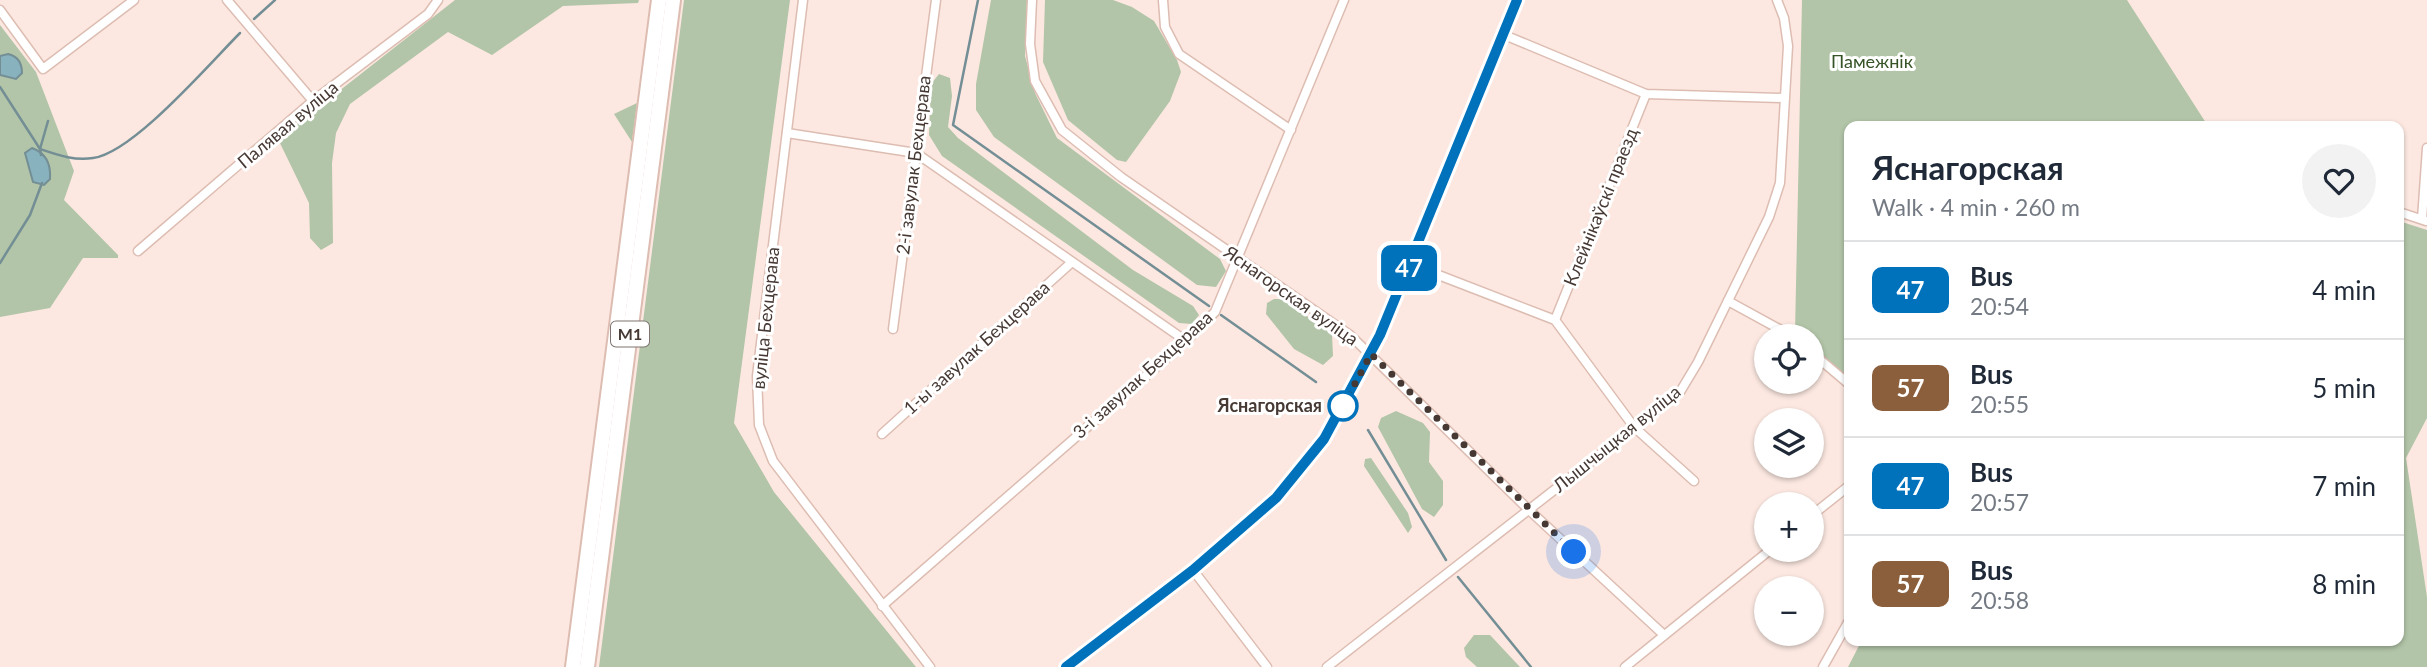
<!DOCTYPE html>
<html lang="en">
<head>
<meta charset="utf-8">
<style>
	body { margin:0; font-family:Lato,sans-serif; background:#f2f2f3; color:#1f2937; height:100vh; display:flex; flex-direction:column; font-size:26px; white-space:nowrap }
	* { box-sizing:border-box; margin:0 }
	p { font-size:23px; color:#747a83 }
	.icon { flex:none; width:38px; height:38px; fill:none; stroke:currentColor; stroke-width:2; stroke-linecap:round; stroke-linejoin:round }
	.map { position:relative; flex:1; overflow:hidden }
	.sheet { position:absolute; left:1844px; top:121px; width:560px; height:525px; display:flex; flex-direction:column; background:#fff; border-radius:14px; box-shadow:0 2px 5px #0004 }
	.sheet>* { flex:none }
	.badge { padding:0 14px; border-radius:10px; font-size:24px; line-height:46px }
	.tools { position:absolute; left:1754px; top:324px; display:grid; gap:14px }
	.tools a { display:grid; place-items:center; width:70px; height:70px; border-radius:50%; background:#fff; box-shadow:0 2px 5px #0004; font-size:35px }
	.you { position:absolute; width:35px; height:35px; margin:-18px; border:5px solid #fff; border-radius:50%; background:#1a73e8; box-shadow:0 0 0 10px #1a73e833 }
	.map>.badge { position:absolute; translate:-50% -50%; box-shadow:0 0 0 4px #fff }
	.round { display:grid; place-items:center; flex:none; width:74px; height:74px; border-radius:37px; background:#f2f2f3 }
	.head { display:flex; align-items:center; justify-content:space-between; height:119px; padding:0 28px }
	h1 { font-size:33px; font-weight:700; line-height:52px }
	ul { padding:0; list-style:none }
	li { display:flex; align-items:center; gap:21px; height:98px; padding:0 28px; border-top:2px solid #e0e1e3 }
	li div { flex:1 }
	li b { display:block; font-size:26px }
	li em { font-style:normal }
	li .badge { min-width:77px; font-weight:700; text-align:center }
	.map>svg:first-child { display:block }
</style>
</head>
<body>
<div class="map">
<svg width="2427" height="667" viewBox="0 0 2427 667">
	<rect width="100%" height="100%" fill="#fce8e1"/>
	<g fill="#b2c5a8">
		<path d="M455,0H639L638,3L563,6L492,55L448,32L350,104L336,133L332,163L333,243L321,250L310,238L309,203L278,139Z"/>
		<path d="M684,0H790L734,423L774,492L916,667H599Z"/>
		<path d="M991,0H1027L1025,56L1035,93L1057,138L1220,259L1226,271L1216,287L1197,285L994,137L976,110V84Z"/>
		<path d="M1045,0H1113L1132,7L1154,21L1177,60L1181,72L1170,101L1126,162L1117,160L1068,120L1043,62Z"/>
		<path d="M1802,0H2127L2208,126H1850V383L1811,348V336L1795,333Z"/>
		<path d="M0,25L36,72L74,171L64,200L118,255V258H83L50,308L0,317Z"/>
		<path d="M939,74L950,78L952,96L948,127L958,138L1133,270L1193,306L1199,315L1192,324L1179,323L942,156L929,135L931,84Z"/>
		<path d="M637,103L632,142L614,114Z"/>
		<path d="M2399,221L2427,230V418L2406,458L2427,597V667H1848L1862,640H2399Z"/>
		<path d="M1274,299H1283L1332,334L1333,356L1323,365L1294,349L1266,314L1267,303Z"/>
		<path d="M1396,411L1423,423L1430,432L1429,462L1443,481V505L1434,517L1422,509L1378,427L1381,418Z"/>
		<path d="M1371,458L1408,513L1412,527L1408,533L1364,466L1365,459Z"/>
		<path d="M1474,635H1490L1520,667H1477L1466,657L1464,648Z"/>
	</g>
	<g fill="#88b2be" stroke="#748e95" stroke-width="2">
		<path d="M8,54C17,56 22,63 22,73L16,79L0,75V56Z"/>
		<path d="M32,148C46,153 51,165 50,179L44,185L33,182L25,153Z"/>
	</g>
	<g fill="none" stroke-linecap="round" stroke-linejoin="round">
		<g stroke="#748e95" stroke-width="2.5">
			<path d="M978,0L953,125L1209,306"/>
			<path d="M254,19L275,0"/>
			<path d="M0,87L40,149L48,121"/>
			<path d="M41,155L40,149C58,155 74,161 93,158C133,153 210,63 240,33"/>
			<path d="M0,263L30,215L42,183"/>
			<path d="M1221,315L1316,382"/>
			<path d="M1368,430L1446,560"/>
			<path d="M1458,577L1531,667"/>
		</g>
		<g stroke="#ddbdb2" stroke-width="11">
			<g id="minor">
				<path d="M227,0L313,101"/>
				<path d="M803,0L757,376L759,425L773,461L930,667"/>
				<path d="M1032,0L1030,44L1035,81L1062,130L1121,177L1350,335L1529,510L1664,635"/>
				<path d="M1163,0L1165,27L1179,54L1291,130"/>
				<path d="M0,10L43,69L134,0"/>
				<path d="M1502,34L1646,94L1784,98"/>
				<path d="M787,133L916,153L1186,341"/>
				<path d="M2399,212L2426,221"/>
				<path d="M2422,219L2427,148"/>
				<path d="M138,251L313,101L428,14L438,0"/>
				<path d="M1410,264L1555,320L1634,427L1694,481"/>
				<path d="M1728,301L1792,336"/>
				<path d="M1555,320L1646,94"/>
				<path d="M893,329L936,0"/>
				<path d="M1811,352L1850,385"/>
				<path d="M882,434L1072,262"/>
				<path d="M1811,516L1850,485"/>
				<path d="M1193,570L1267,667"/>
				<path d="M882,606L1186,341L1215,312L1344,0"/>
				<path d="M1066,667L1193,570L1276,498L1324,438L1380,335L1517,0"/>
				<path d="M1327,667L1680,392L1698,362L1769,217L1780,183L1788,46L1784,18L1777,0"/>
				<path d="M1625,667L1770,550"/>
				<path d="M1823,667L1850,619"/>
			</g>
		</g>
		<g stroke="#ddbdb2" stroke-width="18">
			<g id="trunk">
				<path d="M573,667L659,0"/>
				<path d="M587,667L673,0"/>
			</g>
		</g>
		<use href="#minor" stroke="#fff" stroke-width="8"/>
		<use href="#trunk" stroke="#fff" stroke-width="14"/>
	</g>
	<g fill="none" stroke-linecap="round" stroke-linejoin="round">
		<g stroke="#fff" stroke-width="16">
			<path id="line" d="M1066,667L1193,570L1276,498L1324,439L1380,335L1517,0"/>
		</g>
		<use href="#line" stroke="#0072bc" stroke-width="10"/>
		<path stroke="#463934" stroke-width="7" stroke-dasharray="0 12.6" d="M1343,406L1371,354L1574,552"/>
	</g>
	<circle fill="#fff" stroke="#0072bc" stroke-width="3.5" cx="1343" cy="406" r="14"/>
	<g text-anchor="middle" stroke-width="6" stroke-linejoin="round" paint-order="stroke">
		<rect fill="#fff" stroke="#7e7471" stroke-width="2" x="611" y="321.5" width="38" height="25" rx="5"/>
		<g font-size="16" font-weight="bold" fill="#463934">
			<text x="630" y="340">М1</text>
		</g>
		<g font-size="18" fill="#365326" stroke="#fff">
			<text x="1872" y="68">Памежнік</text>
		</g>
		<g font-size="18" fill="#463934" stroke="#fff">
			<text transform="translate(288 125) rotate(-40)" y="6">Палявая вуліца</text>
			<text transform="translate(914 165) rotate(-83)" y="6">2-і завулак Бехцерава</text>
			<text transform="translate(1601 207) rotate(-68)" y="6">Клейнікаўскі праезд</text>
			<text transform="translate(1291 296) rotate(35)" y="6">Яснагорская вуліца</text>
			<text transform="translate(766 318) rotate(-84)" y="6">вуліца Бехцерава</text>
			<text transform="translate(977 348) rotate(-42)" y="6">1-ы завулак Бехцерава</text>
			<text transform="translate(1143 375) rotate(-42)" y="6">3-і завулак Бехцерава</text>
			<text transform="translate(1617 439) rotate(-39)" y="6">Лышчыцкая вуліца</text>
		</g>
		<g font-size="18" font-weight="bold" fill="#463934" stroke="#fff" text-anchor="end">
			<text x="1322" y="412">Яснагорская</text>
		</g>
	</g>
</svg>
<div class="tools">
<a><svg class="icon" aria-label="locate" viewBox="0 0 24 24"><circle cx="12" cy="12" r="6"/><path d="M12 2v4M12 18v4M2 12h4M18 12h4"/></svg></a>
<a><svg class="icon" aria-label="layers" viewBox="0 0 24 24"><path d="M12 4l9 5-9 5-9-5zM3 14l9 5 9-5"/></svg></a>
<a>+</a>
<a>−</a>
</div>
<div class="you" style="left:1574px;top:552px"></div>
<b class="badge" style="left:1409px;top:268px;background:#0072bc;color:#fff">47</b>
<section class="sheet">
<div class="head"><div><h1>Яснагорская</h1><p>Walk · 4 min · 260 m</p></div><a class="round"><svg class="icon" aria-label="heart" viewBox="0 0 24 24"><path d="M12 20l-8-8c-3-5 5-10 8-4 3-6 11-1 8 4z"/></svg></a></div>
<ul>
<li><span class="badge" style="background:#0072bc;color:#fff">47</span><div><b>Bus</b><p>20:54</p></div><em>4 min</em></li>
<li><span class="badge" style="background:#8b5e3c;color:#fff">57</span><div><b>Bus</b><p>20:55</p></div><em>5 min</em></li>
<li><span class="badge" style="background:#0072bc;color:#fff">47</span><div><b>Bus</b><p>20:57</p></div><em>7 min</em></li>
<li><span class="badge" style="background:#8b5e3c;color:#fff">57</span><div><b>Bus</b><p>20:58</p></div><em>8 min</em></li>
</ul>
</section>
</div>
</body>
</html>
